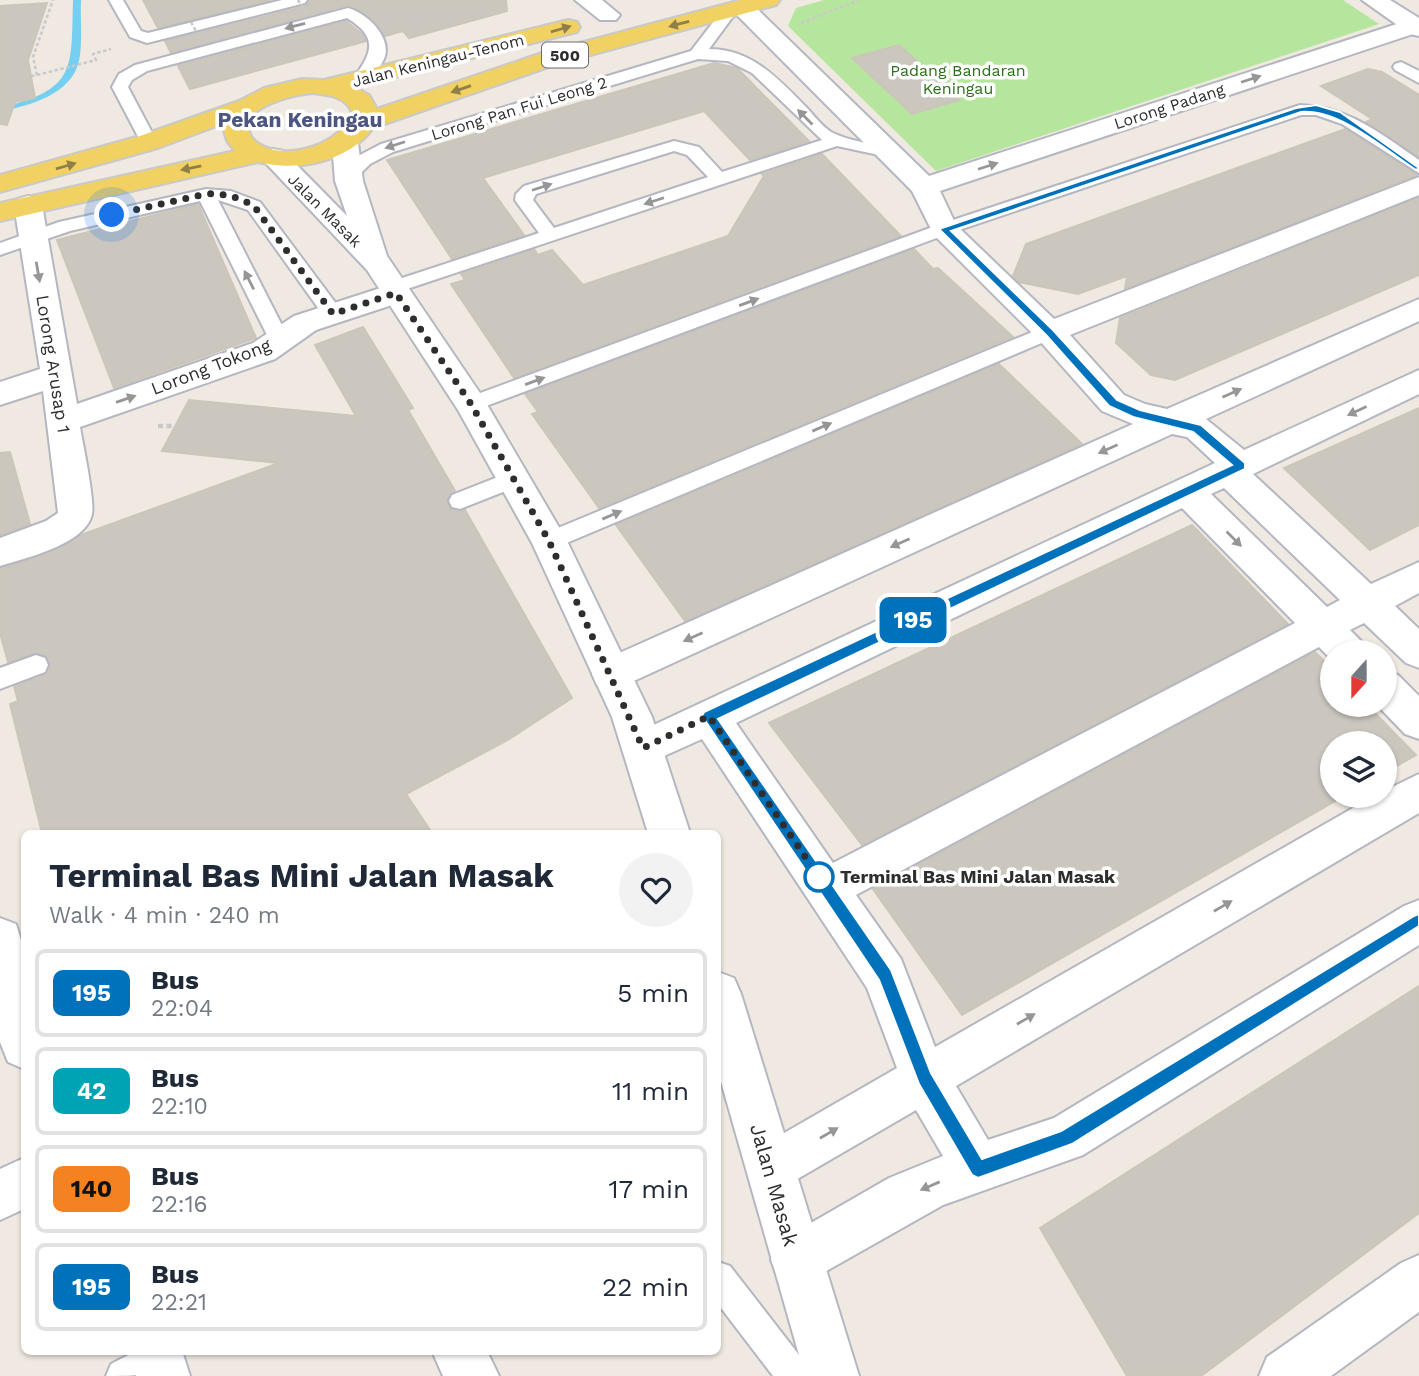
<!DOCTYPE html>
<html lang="en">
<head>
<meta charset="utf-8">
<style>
	body { margin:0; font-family:"Work Sans",sans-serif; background:#f2f2f3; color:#1f2937; height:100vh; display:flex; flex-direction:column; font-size:26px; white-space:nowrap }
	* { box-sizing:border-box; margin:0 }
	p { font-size:23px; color:#747a83 }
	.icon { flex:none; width:38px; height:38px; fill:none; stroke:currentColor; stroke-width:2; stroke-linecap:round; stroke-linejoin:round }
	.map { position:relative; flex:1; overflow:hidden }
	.sheet { position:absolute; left:21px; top:830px; width:700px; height:525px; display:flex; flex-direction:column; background:#fff; border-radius:10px; box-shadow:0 2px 5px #0004 }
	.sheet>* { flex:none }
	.badge { padding:0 14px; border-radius:10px; font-size:24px; line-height:46px }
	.needle { width:46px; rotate:201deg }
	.tools { position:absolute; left:1320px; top:640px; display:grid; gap:14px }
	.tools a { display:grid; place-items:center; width:77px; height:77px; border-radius:50%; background:#fff; box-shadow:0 2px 5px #0004; font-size:35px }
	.you { position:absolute; width:35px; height:35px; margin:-18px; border:5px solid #fff; border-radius:50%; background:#1a73e8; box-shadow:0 0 0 10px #1a73e833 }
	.map>.badge { position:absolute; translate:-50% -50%; box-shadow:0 0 0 4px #fff }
	.round { display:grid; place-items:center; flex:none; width:74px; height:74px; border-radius:37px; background:#f2f2f3 }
	.summary { display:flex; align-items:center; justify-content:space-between; height:119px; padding:0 28px }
	h1 { font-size:33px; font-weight:700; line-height:52px }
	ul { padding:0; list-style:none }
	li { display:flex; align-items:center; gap:21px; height:88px; margin:0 14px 10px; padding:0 14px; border:4px solid #e0e1e3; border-radius:10px }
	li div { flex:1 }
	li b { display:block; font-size:26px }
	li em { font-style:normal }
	li .badge { min-width:77px; font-weight:700; text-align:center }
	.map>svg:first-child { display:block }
</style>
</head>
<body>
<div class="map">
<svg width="1419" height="1376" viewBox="0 0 1419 1376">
	<rect width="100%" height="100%" fill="#efe9e1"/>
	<path fill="#b6e59e" d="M824,0H1343L1379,24L936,171L788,26L796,8Z"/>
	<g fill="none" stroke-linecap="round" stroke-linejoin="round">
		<path fill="#75cff0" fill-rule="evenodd" d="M73,0H81C80,20 83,41 79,61C71,95 30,105 0,112V108C77,89 71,70 73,0Z"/>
	</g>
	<g fill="#cbc7bf" stroke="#cbc5ba" stroke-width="2">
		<path d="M143,0H271L158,28Z"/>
		<path d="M310,0H506L507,11L409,38L403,31L385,36L372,19L347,5L171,53L165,41L306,6Z"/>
		<path d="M47,3L28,60L35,98L15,102L7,125L0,124V6Z"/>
		<path d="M346,21L362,34L366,41L190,89L178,66Z"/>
		<path d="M899,45L920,64L959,100L912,114L852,58Z"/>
		<path d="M714,63L737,68L809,141L750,160L704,111L483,178L524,235L452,259L387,160Z"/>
		<path d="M1368,69L1382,72L1419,95V157L1366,122L1372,119L1321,86Z"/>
		<path d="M1345,129L1417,175L1125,289L1127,276L1078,294L1019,282L1013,276L1026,244Z"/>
		<path d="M822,154L901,236L514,378L451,284L465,280L461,274L534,249L538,255L552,250L583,285L728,236L764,176L762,174Z"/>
		<path d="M1419,198V275L1175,380L1151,375L1116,343L1120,318Z"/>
		<path d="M198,204L256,338L114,388L57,240Z"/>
		<path d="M914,249L933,269L938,268L1013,337L599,508L532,414L538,412L525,394Z"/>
		<path d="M363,327L413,408L408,410L455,491L447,500L450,508L459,512L465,510L572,698L506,741L406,794L432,833H42L10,704L18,701L14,686L46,674L50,664L46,656L37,653L8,662L0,633V568L40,556L81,535L279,463L162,451L189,400L356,416L315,345Z"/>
		<path d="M999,364L1082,444L685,621L616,525Z"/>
		<path d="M1419,408V525L1370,550L1284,468Z"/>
		<path d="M10,452L30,524L0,535V453Z"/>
		<path d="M1192,525L1288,624L862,845L769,723Z"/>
		<path d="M1315,652L1332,669V705H1367L1416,755L1384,773V744H1332V796H1344L962,1015L873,889Z"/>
		<path d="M1419,986V1213L1201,1376H1127L1040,1228Z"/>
	</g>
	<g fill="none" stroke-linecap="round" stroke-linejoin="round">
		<g stroke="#b4b7c1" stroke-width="4">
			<g id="lane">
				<path d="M109,0H123L141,31L148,33L282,0H307L305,3L147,43L130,37Z"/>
				<path d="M729,6L737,11L709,49C753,49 779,80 808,109C815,117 822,126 831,132C850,142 873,143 894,148L897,152L894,156L888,157L837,146L401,291H387L385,287L387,283L539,233L515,200L516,194L524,186L674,141L699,147L722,172L822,140L752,73L728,61L698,59L393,152L370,164L355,179L349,180L340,175L358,156L381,144L691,51L724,8ZM674,151L687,155L708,177L554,228L533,200L536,194Z"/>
				<path d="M348,8C367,13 393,38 384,59C380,68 372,75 367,82L361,84L353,79C371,54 380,38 347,18L147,71L132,80L128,87L157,142L155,146H143L112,87L119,74L135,65Z"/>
				<path d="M1401,62L1419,71V83L1395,70L1393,67L1395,64Z"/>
				<path d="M1300,105C1348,106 1381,134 1419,160V173L1342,124L1316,115H1301L950,233L478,409L471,411L464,409L461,404L464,399L938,225Z"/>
				<path d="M206,189L231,191L260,202L340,309L343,314L340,319H326L248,210L218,200L290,341L287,346H273L270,341L200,201L70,231L0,255V243L59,222Z"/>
				<path d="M1049,325L1056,327L1059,332L1056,337L557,547L549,550L541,547L538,541L541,535Z"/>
				<path d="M513,471L521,473L524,479L521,485L460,509L452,507L449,501L452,495Z"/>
				<path d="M36,655L45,658L48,665L45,672L0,689V668Z"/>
				<path d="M718,1262L730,1266L806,1364L811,1376H773L718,1304Z"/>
				<path d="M136,1351H173L176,1357C165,1376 131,1376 106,1376L111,1364Z"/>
			</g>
		</g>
		<g stroke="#b4b7c1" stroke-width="4">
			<g id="street">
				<path d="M575,0H602L620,15L616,20H600Z"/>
				<path d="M742,0L750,2L929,176L1406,21L1419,20V32L940,191L956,225L1054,319L1419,177V195L1070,335L1124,395L1145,404L1167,409L1419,299V321L1206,419L1244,450L1419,370V394L1253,474L1371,584L1419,562V593L1395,606L1419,629V668L1406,663L1364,623L1350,630L1362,642L1368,653H1332V660L1319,647L856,895L901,959L935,1047L1374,796H1384V791L1419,774V813L956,1086L988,1140L1054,1118L1404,906L1419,900V945L1083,1155L943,1205L814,1278L796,1285L778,1278L771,1260L778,1242L889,1178L943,1156L916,1110L787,1185L770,1192L753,1185L746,1168L753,1151L897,1068L867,988L702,739L644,765L630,760L624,748L630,736L1215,463L1187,437L1172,434L625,685L611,690L597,685L592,674L597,663L1133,424L1102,411L1038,339L934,235L912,191L734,12L730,7L734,2ZM1224,488L1340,600L1327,607L1211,494ZM1182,508L1295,623L833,863L736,723Z"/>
				<path d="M28,196L38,199L42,205L77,404L253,343L294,316L396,283L407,286L411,293L407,300L316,330L275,359L80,427C83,445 95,500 92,514C86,544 26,558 0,566V538L46,521L58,513L43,391L0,405V382L40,369L14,205L18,199Z"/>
				<path d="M1384,671L1398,675L1419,696V739L1405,734L1377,705H1384Z"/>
				<path d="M0,918L16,924L24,950V1069L8,1062L0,1042Z"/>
				<path d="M24,1158V1209L0,1220V1169Z"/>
				<path d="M1419,1255V1312L1331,1376H1259L1267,1357L1401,1263Z"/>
				<path d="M130,1351H182L190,1376H136Z"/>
				<path d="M432,1351H487L499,1376H443Z"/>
			</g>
		</g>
		<g stroke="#b4b7c1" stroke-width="4">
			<g id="secondary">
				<path d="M1362,0H1390L1419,18V36L1410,34Z"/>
				<path d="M345,135L354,137L358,143L363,181L387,256L482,396L567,541L652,717L690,833H648L612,717L532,543L458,410L367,270L260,157L263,151L273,149L283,151L347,216L335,181L332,143L336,137Z"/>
				<path d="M718,972L734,978L741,994L859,1376H805L718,1071Z"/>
			</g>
		</g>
		<g stroke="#c9c9c9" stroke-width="4">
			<path id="primary" d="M741,0H780L776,5L557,64L373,128C348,162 297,172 258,162L0,221V203L235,151L227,141L222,124L158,148L0,192V175L140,136L239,101L264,88L302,79L324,80L568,20L577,22L580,27L577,32L355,87L369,95L377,109L539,54ZM312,93C328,95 345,96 352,112C342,144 288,162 259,144C254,141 251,137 249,132C241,106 294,95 312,93Z"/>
		</g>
		<g stroke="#c9c9c9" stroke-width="2.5" stroke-dasharray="3.5 2.5" stroke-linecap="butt">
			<path d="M801,23L859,0"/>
			<path d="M37,75L96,60L93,54L111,49"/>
			<path d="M31,76L37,75L33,57L53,0"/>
		</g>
		<path stroke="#c9c9c9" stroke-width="4.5" stroke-dasharray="5 3.5" stroke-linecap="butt" d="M158,426H175"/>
		<use href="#lane" fill="#fff" fill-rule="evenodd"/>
		<use href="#street" fill="#fff" fill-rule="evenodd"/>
		<use href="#secondary" fill="#fff" fill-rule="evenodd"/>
		<use href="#primary" fill="#f2d163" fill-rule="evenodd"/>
		<g stroke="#c9c9c9" stroke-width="2.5" stroke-dasharray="3.5 2.5" stroke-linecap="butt">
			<path d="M298,0L306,13"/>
			<path d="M191,22L201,40"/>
		</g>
	</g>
	<defs><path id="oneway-solid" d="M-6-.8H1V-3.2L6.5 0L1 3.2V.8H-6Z" transform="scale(1.75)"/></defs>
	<g fill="#908048">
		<use href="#oneway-solid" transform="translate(679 24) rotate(165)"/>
		<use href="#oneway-solid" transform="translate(561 29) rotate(-16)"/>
		<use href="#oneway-solid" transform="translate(461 89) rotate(161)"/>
		<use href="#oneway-solid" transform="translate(66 166) rotate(-16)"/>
		<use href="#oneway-solid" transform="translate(191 168) rotate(168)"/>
	</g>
	<g fill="#969696">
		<use href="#oneway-solid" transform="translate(295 26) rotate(165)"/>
		<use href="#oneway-solid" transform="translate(1251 79) rotate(-18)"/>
		<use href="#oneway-solid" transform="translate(805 117) rotate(-135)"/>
		<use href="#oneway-solid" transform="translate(395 145) rotate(162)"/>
		<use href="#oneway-solid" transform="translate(988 166) rotate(-18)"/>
		<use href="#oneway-solid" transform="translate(542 187) rotate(-18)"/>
		<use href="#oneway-solid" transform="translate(654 201) rotate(162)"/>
		<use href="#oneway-solid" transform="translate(38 272) rotate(80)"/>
		<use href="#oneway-solid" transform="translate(249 280) rotate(-117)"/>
		<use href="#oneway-solid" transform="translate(749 302) rotate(-20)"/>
		<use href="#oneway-solid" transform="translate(535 381) rotate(-20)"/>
		<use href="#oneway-solid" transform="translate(1232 393) rotate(-24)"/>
		<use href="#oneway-solid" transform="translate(126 399) rotate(-19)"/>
		<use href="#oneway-solid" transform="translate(1357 411) rotate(155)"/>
		<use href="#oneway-solid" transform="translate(822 427) rotate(-23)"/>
		<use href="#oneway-solid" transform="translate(1108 449) rotate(156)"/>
		<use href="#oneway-solid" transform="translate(612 515) rotate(-23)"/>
		<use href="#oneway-solid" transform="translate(1234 539) rotate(45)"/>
		<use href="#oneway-solid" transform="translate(900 543) rotate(156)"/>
		<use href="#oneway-solid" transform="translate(693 637) rotate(156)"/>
		<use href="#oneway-solid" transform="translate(1223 906) rotate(-30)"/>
		<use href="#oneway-solid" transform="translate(1026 1019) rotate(-30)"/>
		<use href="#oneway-solid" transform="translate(829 1133) rotate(-30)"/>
		<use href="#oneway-solid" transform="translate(930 1186) rotate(157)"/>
	</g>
	<path fill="#0072bc" stroke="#fff" stroke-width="2" d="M1316,105L1340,112L1419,168L1416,170C1384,149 1340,109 1301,112L951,231L1053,330L1117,400L1140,410L1201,425L1245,463V469L718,719L891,970L931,1073L982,1159L1061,1131L1414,916L1419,914V926L1072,1144L978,1178L972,1175L919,1084L879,980L702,716L704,712L1232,465L1193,432L1133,417L1109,406L1046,335L939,229L1296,108Z"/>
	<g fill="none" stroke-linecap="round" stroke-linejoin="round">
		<path stroke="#2e2e2e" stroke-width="7" stroke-dasharray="0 12.6" d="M112,215L206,194C224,193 238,197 254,206L333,314L396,293L471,404L549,541L643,748L709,716L819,877"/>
	</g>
	<circle fill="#fff" stroke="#0072bc" stroke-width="3.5" cx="819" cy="877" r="14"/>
	<g text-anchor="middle" stroke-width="7" stroke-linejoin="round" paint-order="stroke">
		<rect fill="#fff" stroke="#6d6d6d" stroke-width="2" x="542" y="42.5" width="46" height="25" rx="5"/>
		<g font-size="16" font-weight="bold" fill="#2e2e2e">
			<text x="565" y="61">500</text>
		</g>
		<g font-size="16" fill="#2e2e2e" stroke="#fff">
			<text transform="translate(438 60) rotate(-14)" y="6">Jalan Keningau-Tenom</text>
			<text transform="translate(1169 106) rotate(-18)" y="6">Lorong Padang</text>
			<text transform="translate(519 108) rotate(-17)" y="6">Lorong Pan Fui Leong 2</text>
			<text transform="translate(325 210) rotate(45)" y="6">Jalan Masak</text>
		</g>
		<g font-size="16" fill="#2c6e1b" stroke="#fff">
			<text x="958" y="76">Padang Bandaran<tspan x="958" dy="18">Keningau</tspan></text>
		</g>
		<g font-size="18" fill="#2e2e2e" stroke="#fff">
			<text transform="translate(53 364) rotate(81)" y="6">Lorong Arusap 1</text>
			<text transform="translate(211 367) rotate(-21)" y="6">Lorong Tokong</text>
		</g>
		<g font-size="18" font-weight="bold" fill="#2e2e2e" stroke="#fff" text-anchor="start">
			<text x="840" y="883">Terminal Bas Mini Jalan Masak</text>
		</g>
		<g font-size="21" font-weight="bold" fill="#4d5680" stroke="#fff">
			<text x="300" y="127">Pekan Keningau</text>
		</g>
		<g font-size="21" fill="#2e2e2e" stroke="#fff">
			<text transform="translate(774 1185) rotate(74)" y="7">Jalan Masak</text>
		</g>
	</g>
</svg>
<div class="tools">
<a><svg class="needle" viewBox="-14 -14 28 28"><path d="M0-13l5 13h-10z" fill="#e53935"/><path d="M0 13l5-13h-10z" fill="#747a83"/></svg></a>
<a><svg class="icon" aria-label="layers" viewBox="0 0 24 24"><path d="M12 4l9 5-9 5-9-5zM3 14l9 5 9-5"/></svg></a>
</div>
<div class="you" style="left:112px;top:215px"></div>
<b class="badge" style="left:913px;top:620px;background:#0072bc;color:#fff">195</b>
<section class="sheet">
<div class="summary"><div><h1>Terminal Bas Mini Jalan Masak</h1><p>Walk · 4 min · 240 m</p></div><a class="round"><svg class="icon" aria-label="heart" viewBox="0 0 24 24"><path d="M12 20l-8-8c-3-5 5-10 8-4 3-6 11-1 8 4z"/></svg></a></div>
<ul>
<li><span class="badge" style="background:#0072bc;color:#fff">195</span><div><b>Bus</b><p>22:04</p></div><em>5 min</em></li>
<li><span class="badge" style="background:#00a3b4;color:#fff">42</span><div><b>Bus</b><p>22:10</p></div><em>11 min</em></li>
<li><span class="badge" style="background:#f58220;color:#111">140</span><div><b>Bus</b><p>22:16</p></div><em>17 min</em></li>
<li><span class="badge" style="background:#0072bc;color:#fff">195</span><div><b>Bus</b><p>22:21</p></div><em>22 min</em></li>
</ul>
</section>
</div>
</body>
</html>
